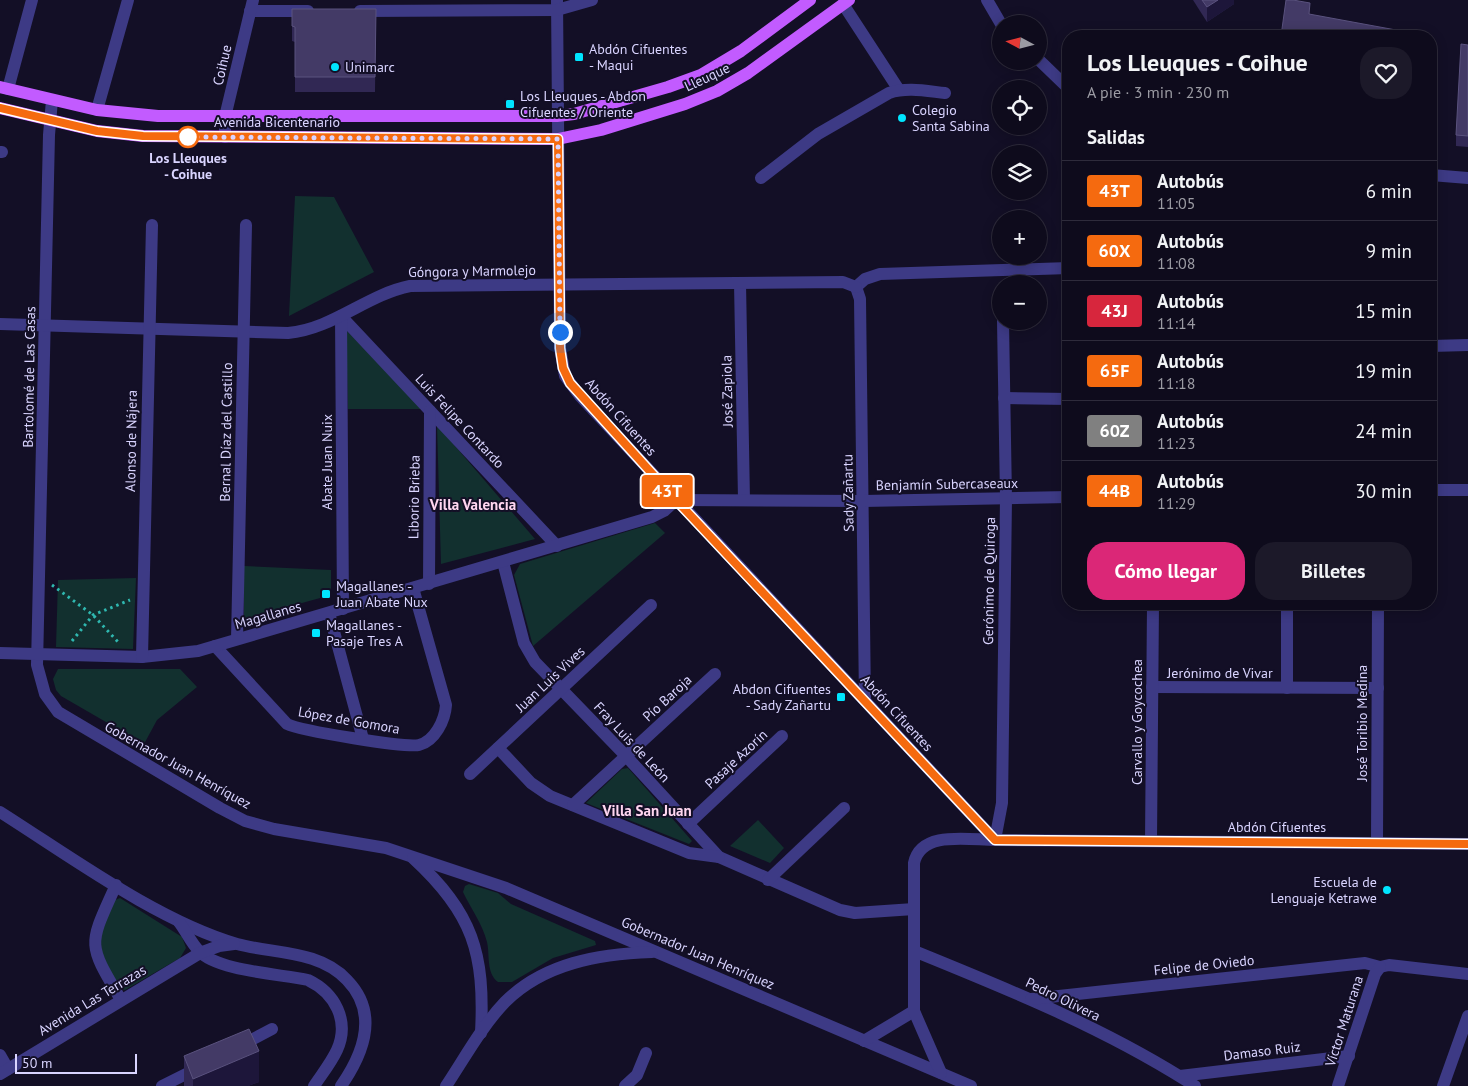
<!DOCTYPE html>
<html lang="es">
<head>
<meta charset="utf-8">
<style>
	body { margin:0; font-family:"PT Sans",sans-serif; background:#1c1929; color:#f1f3f6; height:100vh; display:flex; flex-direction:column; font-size:19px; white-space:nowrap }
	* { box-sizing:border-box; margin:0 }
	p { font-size:16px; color:#9b9ba3 }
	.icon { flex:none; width:28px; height:28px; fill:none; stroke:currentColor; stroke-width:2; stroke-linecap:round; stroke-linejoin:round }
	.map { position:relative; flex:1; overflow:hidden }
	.sheet { position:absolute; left:1062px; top:30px; width:375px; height:580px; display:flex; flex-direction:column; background:#0e0b1c; border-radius:20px; box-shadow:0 2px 12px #0003,0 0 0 1px #2e2b3b }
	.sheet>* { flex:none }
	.badge { padding:0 10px; border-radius:4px; font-size:18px; line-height:32px }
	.needle { width:32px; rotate:277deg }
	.controls { position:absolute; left:992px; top:15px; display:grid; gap:10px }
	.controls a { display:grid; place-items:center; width:55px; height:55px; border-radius:50%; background:#0e0b1c; box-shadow:0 2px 12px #0003,0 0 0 1px #2e2b3b; font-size:25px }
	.scale { position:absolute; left:15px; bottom:12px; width:122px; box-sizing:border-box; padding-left:5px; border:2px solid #d9d4ff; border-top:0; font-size:14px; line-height:18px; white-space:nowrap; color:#d9d4ff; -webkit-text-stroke:4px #130f26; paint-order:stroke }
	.you { position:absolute; width:25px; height:25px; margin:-12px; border:4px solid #fff; border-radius:50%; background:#1a73e8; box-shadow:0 0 0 8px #1a73e833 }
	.map>.badge { position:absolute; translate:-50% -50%; box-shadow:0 0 0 2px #fff }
	h2 { padding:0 25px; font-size:19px; line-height:45px }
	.round { display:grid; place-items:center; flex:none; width:52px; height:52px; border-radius:20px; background:#1c1929 }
	.headline { display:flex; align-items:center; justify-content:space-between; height:85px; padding:0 25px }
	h1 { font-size:24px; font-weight:700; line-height:38px }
	.cta { display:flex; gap:10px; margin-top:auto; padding:10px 25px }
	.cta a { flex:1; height:58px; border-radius:20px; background:#db2777; color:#fff; font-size:20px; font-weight:700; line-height:58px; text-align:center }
	.cta a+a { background:#1c1929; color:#f1f3f6 }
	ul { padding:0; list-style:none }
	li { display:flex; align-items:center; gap:15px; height:60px; padding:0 25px; border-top:1px solid #2e2b3b }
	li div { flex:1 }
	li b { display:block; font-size:19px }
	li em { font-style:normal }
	li .badge { min-width:55px; font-weight:700; text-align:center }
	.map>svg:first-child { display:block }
</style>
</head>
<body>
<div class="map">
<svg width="1468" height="1086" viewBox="0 0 1468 1086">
	<rect width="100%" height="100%" fill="#130f26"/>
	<g fill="#12302f">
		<path d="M295,196L334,197L374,272L289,316Z"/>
		<path d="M346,330L422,409H348Z"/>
		<path d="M437,425L535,539L441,564Z"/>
		<path d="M655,523L665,533L533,646L514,575L520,564Z"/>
		<path d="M244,566L331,570V595L244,619Z"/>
		<path d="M136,578L133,649L56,647L58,580Z"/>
		<path d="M58,669H180L197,687L157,720L144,744L61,696L56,690L53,679Z"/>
		<path d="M628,768L692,841L689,844L586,803L622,769Z"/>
		<path d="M758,820L784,848L770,863L730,846Z"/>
		<path d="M469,884L498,893L511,904L595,941L596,945L553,958L512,982H498C486,973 490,955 487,942C482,923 471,909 463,892L465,886Z"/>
		<path d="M120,898L182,937L186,948L180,958L125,990L121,989C95,944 92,948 115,900Z"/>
	</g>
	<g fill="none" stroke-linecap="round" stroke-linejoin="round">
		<g stroke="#2fb8b0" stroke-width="3" stroke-dasharray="2.5 4" stroke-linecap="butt">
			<path d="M52,585L93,615L119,643"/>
			<path d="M72,641L93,615L130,600"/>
		</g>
		<g stroke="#3d3a85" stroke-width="12">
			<path d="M557,0L560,348L565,376L580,396L995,840"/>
			<path d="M987,0L1001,24"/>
			<path d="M843,4L899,90"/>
			<path d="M250,11H308"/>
			<path d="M360,11L557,10L592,0"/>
			<path d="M1039,60L1069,89"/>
			<path d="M8,89L32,0"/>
			<path d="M52,100L49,135L37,665L45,694L58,712L220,808L245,821L274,829L386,848L506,888L971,1086"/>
			<path d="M97,110L128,0"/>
			<path d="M225,137V117L253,0"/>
			<path d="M0,152H2"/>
			<path d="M1431,175L1468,178"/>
			<path d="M761,178L818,134L889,93C907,87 926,91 945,93"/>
			<path d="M740,283L744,500"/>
			<path d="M856,287L860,299L865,701"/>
			<path d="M856,287L865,279L880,274L1069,268"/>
			<path d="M341,316L557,546"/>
			<path d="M341,316L343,609"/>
			<path d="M0,324L288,333C333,329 366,295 410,286L843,282L856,287"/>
			<path d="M1431,346L1468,345"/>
			<path d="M1004,398L1069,399"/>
			<path d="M1431,490H1468"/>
			<path d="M676,500L863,501L1069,497"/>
			<path d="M503,562L524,643L535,662L626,756L719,857L840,910L855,913L914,909"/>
			<path d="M429,584L430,411"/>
			<path d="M329,613L363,739"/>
			<path d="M237,639L246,225"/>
			<path d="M215,646L287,724C301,731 407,748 419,745C435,741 445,720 446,705L413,588"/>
			<path d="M0,653L142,657L198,651L652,517L664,511L676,500"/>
			<path d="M142,657L152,225"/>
			<path d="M1152,687L1378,688"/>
			<path d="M1287,688V604"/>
			<path d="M498,748L531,783L550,796L689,853L719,857"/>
			<path d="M470,774L651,605"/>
			<path d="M573,805L715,674"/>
			<path d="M0,812C71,857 158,921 237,944C274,954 319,950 347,980C379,1013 364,1053 341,1086"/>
			<path d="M688,824L782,736"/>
			<path d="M995,840L1002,803L1006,498L1003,321"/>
			<path d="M1151,841L1153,604"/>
			<path d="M1377,843L1378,604"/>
			<path d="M413,858C473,913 485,953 481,1033"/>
			<path d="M768,880L844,808"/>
			<path d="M116,885C88,947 87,942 121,1000"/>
			<path d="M179,922C186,931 191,943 199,951C217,971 281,974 308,980C335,993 350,1021 337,1050C331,1063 322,1074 314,1086"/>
			<path d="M914,951C1010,990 1107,1029 1195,1086"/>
			<path d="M1380,967L1389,965L1468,974"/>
			<path d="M1031,999L1365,963L1380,967"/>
			<path d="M864,1041L914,1011"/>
			<path d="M240,1046L272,1029"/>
			<path d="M0,1055L8,1069"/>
			<path d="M941,1073L914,1011V863C921,830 969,840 995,840L1468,844"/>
			<path d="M0,1074L200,953L219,946L234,944"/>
			<path d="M1180,1076L1349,1056"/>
			<path d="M162,1086L198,1068"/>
			<path d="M446,1086C464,1059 482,1026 505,1002C544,963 599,954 652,952"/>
			<path d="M625,1086L637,1075L646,1053"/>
			<path d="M1338,1086L1375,974L1380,967"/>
			<path d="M1443,1086L1468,1016"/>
		</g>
		<g stroke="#c25bff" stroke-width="12">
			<path d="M0,87L97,110L158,116H557L574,114L668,87L701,75L741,51L810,0"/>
			<path d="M0,108L97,131L143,136L558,139L601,130L685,104L717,91L748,73L849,0"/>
		</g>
	</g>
	<g fill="#312854">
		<path d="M1193,0H1234V4L1207,22Z"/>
		<path d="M292,9H376L375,92H295V42L292,41Z"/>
		<path d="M1468,45V147L1456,146V135Z"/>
		<path d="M184,1056L259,1082L248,1086H184Z"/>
	</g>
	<g fill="#1d163a">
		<path d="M1218,0H1234V4L1207,22V7Z"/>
		<path d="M259,1051V1082L248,1086H193V1079Z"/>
	</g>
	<g fill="#433a66" stroke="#5a527e">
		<path d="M1202,0H1218L1207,7Z"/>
		<path d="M1286,0H1293L1310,3L1309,14L1396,30L1395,36H1281Z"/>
		<path d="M292,9H376L375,77H295V27L292,26Z"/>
		<path d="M1461,44L1468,45V136L1456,135Z"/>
		<path d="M249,1029L259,1051L193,1079L184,1056Z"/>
	</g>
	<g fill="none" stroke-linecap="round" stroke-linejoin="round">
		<g stroke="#fff" stroke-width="11">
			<path id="line" d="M0,108L97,131L143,136L558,139L560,348L563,368L570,383L676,500L995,840L1468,844"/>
		</g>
		<use href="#line" stroke="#f56a0f" stroke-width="8"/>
		<path stroke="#d9d4ff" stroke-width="5" stroke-dasharray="0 9" d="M188,137L558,139L560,332"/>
	</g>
	<g fill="#00e5ff" stroke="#130f26" stroke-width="2">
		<rect x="574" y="52" width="10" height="10" rx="2.5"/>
		<circle cx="335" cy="67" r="5"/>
		<rect x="505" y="99" width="10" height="10" rx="2.5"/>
		<circle cx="902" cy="118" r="5"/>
		<rect x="321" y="589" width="10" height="10" rx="2.5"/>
		<rect x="311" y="628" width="10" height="10" rx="2.5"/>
		<rect x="836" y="692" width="10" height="10" rx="2.5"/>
		<circle cx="1387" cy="890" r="5"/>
	</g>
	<circle fill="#fff" stroke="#f56a0f" stroke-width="2.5" cx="188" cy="137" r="10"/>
	<g text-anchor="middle" stroke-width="4" stroke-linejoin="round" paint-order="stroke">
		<g font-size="14" fill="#d9d4ff" stroke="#130f26" text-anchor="start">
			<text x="589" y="54">Abdón Cifuentes<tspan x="589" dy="16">- Maqui</tspan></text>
			<text x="345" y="72">Unimarc</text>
			<text x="520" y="101">Los Lleuques - Abdon<tspan x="520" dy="16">Cifuentes / Oriente</tspan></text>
			<text x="912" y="115">Colegio<tspan x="912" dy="16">Santa Sabina</tspan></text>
			<text x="336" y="591">Magallanes -<tspan x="336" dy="16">Juan Abate Nux</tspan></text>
			<text x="326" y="630">Magallanes -<tspan x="326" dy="16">Pasaje Tres A</tspan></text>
			<text x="831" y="694" text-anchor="end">Abdon Cifuentes<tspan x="831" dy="16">- Sady Zañartu</tspan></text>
			<text x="1377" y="887" text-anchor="end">Escuela de<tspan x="1377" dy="16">Lenguaje Ketrawe</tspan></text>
		</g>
		<g font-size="14" fill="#d9d4ff" stroke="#130f26">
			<text transform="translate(222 65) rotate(-77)" y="5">Coihue</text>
			<text transform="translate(707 77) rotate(-25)" y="5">Lleuque</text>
			<text x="277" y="127">Avenida Bicentenario</text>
			<text transform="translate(472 271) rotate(-1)" y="5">Góngora y Marmolejo</text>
			<text transform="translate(29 377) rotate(-89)" y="5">Bartolomé de Las Casas</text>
			<text transform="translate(727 391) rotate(-91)" y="5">José Zapiola</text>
			<text transform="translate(621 417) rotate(48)" y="5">Abdón Cifuentes</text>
			<text transform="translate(460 421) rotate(47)" y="5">Luis Felipe Contardo</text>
			<text transform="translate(226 432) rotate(-89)" y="5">Bernal Díaz del Castillo</text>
			<text transform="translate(131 441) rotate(-89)" y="5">Alonso de Nájera</text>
			<text transform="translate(327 462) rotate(-90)" y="5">Abate Juan Nuix</text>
			<text transform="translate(947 484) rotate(-1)" y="5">Benjamín Subercaseaux</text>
			<text transform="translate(848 493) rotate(-91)" y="5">Sady Zañartu</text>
			<text transform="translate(414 497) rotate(-89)" y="5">Liborio Brieba</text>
			<text transform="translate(989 581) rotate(-89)" y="5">Gerónimo de Quiroga</text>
			<text transform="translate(268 615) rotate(-16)" y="5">Magallanes</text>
			<text x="1220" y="678">Jerónimo de Vivar</text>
			<text transform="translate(550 679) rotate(-43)" y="5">Juan Luis Vives</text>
			<text transform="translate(667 698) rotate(-43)" y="5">Pío Baroja</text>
			<text transform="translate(897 713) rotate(47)" y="5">Abdón Cifuentes</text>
			<text transform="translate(349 720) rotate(10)" y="5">López de Gomora</text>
			<text transform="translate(1137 722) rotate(-90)" y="5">Carvallo y Goycochea</text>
			<text transform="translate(1362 723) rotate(-90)" y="5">José Toribio Medina</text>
			<text transform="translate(632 742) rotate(47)" y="5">Fray Luis de León</text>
			<text transform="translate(736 759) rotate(-43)" y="5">Pasaje Azorín</text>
			<text transform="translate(178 765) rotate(29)" y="5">Gobernador Juan Henríquez</text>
			<text x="1277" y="832">Abdón Cifuentes</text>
			<text transform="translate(698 953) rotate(23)" y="5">Gobernador Juan Henríquez</text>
			<text transform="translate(1204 965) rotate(-6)" y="5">Felipe de Oviedo</text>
			<text transform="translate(1063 999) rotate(26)" y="5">Pedro Olivera</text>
			<text transform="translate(92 1000) rotate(-31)" y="5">Avenida Las Terrazas</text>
			<text transform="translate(1344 1021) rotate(-72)" y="5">Víctor Maturana</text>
			<text transform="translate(1262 1051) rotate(-7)" y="5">Damaso Ruiz</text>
		</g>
		<g font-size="14" font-weight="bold" fill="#d9d4ff" stroke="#130f26">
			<text x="188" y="163">Los Lleuques<tspan x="188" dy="16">- Coihue</tspan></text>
		</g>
		<g font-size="15" font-weight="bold" fill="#ffd6f0" stroke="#130f26">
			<text x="473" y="510">Villa Valencia</text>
			<text x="647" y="816">Villa San Juan</text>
		</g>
	</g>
</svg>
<div class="controls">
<a><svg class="needle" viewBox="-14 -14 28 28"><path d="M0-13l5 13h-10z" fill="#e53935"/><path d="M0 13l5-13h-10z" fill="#9b9ba3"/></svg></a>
<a><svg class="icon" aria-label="locate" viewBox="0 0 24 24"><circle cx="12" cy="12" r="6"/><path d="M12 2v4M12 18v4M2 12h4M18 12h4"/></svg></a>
<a><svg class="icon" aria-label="layers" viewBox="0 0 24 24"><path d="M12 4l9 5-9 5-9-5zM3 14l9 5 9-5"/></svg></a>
<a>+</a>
<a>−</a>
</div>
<div class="scale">50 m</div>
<div class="you" style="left:560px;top:332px"></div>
<b class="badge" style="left:667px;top:491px;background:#f56a0f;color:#fff">43T</b>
<section class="sheet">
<div class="headline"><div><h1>Los Lleuques - Coihue</h1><p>A pie · 3 min · 230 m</p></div><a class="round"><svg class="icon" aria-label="heart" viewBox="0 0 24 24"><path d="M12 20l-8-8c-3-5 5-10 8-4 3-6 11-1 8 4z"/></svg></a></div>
<h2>Salidas</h2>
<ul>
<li><span class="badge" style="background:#f56a0f;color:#fff">43T</span><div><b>Autobús</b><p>11:05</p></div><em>6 min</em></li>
<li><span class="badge" style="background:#f56a0f;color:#fff">60X</span><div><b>Autobús</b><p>11:08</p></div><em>9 min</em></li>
<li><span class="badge" style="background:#d7263d;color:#fff">43J</span><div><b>Autobús</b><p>11:14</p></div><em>15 min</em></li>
<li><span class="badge" style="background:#f56a0f;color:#fff">65F</span><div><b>Autobús</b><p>11:18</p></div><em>19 min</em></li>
<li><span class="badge" style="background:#808080;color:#fff">60Z</span><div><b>Autobús</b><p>11:23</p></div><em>24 min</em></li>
<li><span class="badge" style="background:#f56a0f;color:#fff">44B</span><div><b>Autobús</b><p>11:29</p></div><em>30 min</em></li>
</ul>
<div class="cta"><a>Cómo llegar</a><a>Billetes</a></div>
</section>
</div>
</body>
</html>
